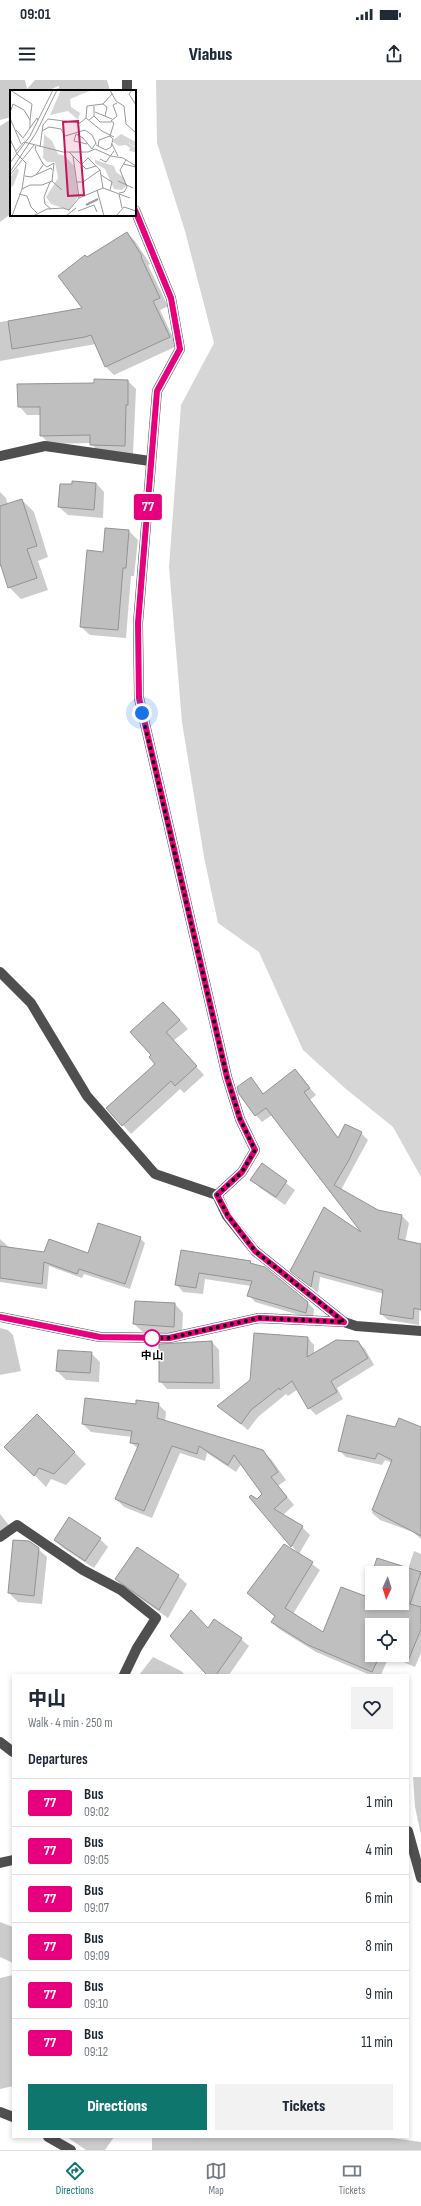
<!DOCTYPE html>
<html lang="en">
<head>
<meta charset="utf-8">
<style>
	body { margin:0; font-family:"Sofia Sans Condensed","Noto Sans JP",sans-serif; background:#f2f2f3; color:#1f2937; height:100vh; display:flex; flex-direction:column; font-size:15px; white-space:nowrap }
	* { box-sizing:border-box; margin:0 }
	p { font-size:13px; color:#747a83 }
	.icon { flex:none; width:22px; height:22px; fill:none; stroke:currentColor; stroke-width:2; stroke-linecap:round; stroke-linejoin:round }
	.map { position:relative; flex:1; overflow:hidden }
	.drawer { position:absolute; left:12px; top:1594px; width:397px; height:464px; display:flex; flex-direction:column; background:#fff; border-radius:0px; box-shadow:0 2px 6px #0003 }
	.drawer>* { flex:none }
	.badge { padding:0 8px; border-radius:3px; font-size:14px; line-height:26px }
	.needle { width:26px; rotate:184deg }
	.tools { position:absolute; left:365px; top:1486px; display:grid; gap:8px }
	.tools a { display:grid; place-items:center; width:44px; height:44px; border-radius:0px; background:#fff; box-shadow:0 2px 6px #0003; font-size:20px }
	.you { position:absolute; width:20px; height:20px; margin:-10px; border:3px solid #fff; border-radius:50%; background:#1a73e8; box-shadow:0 0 0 6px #1a73e833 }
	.map>.badge { position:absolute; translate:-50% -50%; box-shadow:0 0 0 2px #fff }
	h2 { padding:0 16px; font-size:15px; line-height:36px }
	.round { display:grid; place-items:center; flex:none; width:42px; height:42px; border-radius:0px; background:#f2f2f3 }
	.head { display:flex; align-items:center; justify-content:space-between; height:68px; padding:0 16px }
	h1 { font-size:19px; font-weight:800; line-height:30px }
	.primary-button { display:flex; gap:8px; margin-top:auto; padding:8px 16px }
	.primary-button a { flex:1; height:46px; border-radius:0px; background:#0f766e; color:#fff; font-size:16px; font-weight:800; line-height:46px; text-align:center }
	.primary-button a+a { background:#f2f2f3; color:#1f2937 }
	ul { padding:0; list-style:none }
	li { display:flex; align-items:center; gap:12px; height:48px; padding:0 16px; border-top:1px solid #e0e1e3 }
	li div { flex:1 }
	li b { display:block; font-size:15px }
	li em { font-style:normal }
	li .badge { min-width:44px; font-weight:700; text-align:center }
	.status { display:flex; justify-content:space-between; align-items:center; height:28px; padding:0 20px; background:#fff; direction:ltr }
	.status svg { height:11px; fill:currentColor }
	header { display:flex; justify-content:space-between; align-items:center; height:52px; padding:0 16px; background:#fff; font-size:18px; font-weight:800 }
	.tabs { display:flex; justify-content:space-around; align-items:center; height:56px; border-top:1px solid #e0e1e3; background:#fff; font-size:11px; color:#747a83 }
	.tabs a { display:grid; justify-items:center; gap:2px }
	.tabs .current { color:#0f766e }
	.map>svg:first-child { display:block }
</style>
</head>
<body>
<div class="status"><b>09:01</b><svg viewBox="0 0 49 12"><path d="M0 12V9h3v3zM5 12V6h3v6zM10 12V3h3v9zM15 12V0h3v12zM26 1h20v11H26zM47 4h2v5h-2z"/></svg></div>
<header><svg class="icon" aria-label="menu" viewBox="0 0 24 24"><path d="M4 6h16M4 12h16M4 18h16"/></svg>Viabus<svg class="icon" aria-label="share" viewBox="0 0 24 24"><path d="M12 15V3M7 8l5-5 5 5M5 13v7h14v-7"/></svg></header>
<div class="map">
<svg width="421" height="2070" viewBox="0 0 421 2070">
	<rect width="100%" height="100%" fill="#fff"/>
	<path fill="#d6d6d6" d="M156,0H421V1097L393,1047L346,1009L303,970L259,872L218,843L204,777L182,642L169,487L181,325L214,263L185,151L157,63Z"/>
	<g fill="#0003" fill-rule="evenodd">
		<path d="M0,0H25L27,9L35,0H107L110,10L50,11L59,8V6L46,11H11V37L0,40Z"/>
		<path d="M11,39V134L0,142V46Z"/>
		<path d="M127,153L135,161L150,184L148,185L168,226L160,230L177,266L114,295L106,287L96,264L0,281V242L84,229Z"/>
		<path d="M128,301L136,309L133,374L99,373L91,363L49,364L41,355V335H27L19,326L95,304Z"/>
		<path d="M96,403L104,412L103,438L68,435L59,427Z"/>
		<path d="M0,412L6,418L8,425L22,420L34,432L48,477L38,481L48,510L21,519L9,507L2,486L0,487Z"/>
		<path d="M106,449L129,451L138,460L134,496H131L126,558L90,555L81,547L104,473Z"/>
		<path d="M172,931L188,949L173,961L204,995L184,1013L180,1009L131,1054L123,1045L156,984Z"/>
		<path d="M295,990L316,1015L310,1020L339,1059L361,1053L368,1060L341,1110L377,1131L402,1136L409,1143L405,1162L421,1171L419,1245L388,1240L381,1234L384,1214L320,1197L318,1213L292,1191L365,1156L272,1035L262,1042L256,1035L251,999L264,1014Z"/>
		<path d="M262,1085L295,1110L285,1125L260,1108L252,1099Z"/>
		<path d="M140,1158L145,1163L130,1209L84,1194L82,1198L49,1186L47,1209L0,1202V1159L10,1168L42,1180L89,1174Z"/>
		<path d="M182,1171L250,1182L308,1223L314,1229L313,1239L255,1222L249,1215L251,1206L205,1199L203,1214L183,1212L177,1205Z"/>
		<path d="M175,1224L183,1233L182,1255L143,1252L134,1244Z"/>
		<path d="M0,1248L8,1250L13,1255L21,1291L0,1295Z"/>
		<path d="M308,1258L314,1265V1274L358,1262L365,1269L374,1285L337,1308L343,1319L316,1335L309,1328L298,1309L288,1316L286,1314L258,1337L248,1350L219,1326Z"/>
		<path d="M212,1262L219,1270L220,1309H167L160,1301Z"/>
		<path d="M91,1273L100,1282L99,1302L66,1300L57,1291Z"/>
		<path d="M158,1324L166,1332L165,1342L262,1371L271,1379L286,1400L278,1406L294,1425L283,1435L302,1447L310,1455L299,1474L320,1490L293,1534L324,1553L366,1517L372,1498V1523H402V1493H374L408,1489L414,1471L421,1474V1573L415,1587L389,1576L381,1595H370L316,1572L279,1549L272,1542L275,1537L248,1513L299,1474L250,1417L257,1420L264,1414L242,1383L236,1392L207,1373L205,1381L180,1373L152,1438L124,1427L116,1419L138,1369L131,1362L132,1357L91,1352L83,1344L136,1325ZM372,1545H402V1575H372Z"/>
		<path d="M37,1335L86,1384L66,1405L51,1399L46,1407L18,1378Z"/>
		<path d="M395,1348L421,1351V1459L413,1452L380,1440L372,1433L392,1383L385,1380L382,1385L346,1377L339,1370Z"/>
		<path d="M0,1434L12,1449L0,1459Z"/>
		<path d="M100,1459L108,1467L94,1488L63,1468L55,1460Z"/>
		<path d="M38,1469L47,1477L42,1524L18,1522L9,1513Z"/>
		<path d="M178,1496L187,1504L168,1538L125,1508L116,1499Z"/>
		<path d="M208,1549L241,1559L249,1566L229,1595H208Z"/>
		<path d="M153,1577L181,1591L185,1595H139Z"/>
		<path d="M413,1697H421V1755L415,1727Z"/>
		<path d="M0,1842L13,1847V1883L0,1877Z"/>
		<path d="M13,1895V2006L0,2009V1898Z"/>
		<path d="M67,2057H114L105,2070H86Z"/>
		<path d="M152,2057H385L421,2062V2070H152Z"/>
	</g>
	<g fill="#bfbfbf" stroke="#939393">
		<path d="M127,152L142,176L141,177L160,218L153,221L170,257L105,287L91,255L85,257L12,269L8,241L82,228L58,196L85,175L87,177Z"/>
		<path d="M94,299L128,300V325H126L125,366L90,365V355L40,356V327H18L17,304L94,303Z"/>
		<path d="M72,401L96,403L94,430L58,427L60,404H72Z"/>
		<path d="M22,419L37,466L27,469L37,498L8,508L0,483V426Z"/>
		<path d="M105,448L129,450L126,488H123L118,550L80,547L87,470L103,472Z"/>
		<path d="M163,922L180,940L166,952L197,986L175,1006L171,1001L122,1046L106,1028L155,984L149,977L151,975L130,952Z"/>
		<path d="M295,989L310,1008L304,1012L338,1058L345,1044L362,1052L349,1080L334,1105L378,1130L402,1135L398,1159L421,1164V1230L414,1228L413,1239L380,1234L383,1210L314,1191L311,1207L290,1191L324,1127L361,1152L266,1028L255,1036L239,1014L237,1007L251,997L263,1014Z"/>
		<path d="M262,1083L287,1101L276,1117L250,1100Z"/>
		<path d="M98,1143L141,1157L125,1204L79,1189L77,1194L44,1182L42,1204L0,1198V1166L44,1172L49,1159L88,1173Z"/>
		<path d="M181,1170L251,1181L250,1183L265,1187L308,1222L306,1233L247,1216L252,1201L199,1193L196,1208L175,1205Z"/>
		<path d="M135,1221L175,1223L174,1247L133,1244Z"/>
		<path d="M254,1253L308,1257L307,1277L336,1260L358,1261L368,1278L331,1301L337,1312L308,1329L292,1301L280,1310L279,1308L251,1330L241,1344L217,1326L250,1300Z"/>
		<path d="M212,1261L213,1303L159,1302V1264Z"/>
		<path d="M58,1270L92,1272L90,1293L56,1291Z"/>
		<path d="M85,1318L136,1324V1320L159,1323L157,1338L263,1370L278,1392L271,1397L287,1417L274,1429L303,1446L291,1467L249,1417L251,1415L257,1419L262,1414L234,1375L228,1385L199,1366L197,1374L172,1366L144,1431L115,1419L139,1364L130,1363L132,1351L82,1344Z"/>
		<path d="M37,1334L75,1372L54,1394L39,1388L34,1396L4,1367Z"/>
		<path d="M347,1335L395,1347L399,1338L421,1347V1456L372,1430L392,1380L378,1373L375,1379L338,1371Z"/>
		<path d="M69,1437L101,1458L85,1481L54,1460Z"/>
		<path d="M13,1460L29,1461L39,1468L34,1516L8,1513Z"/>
		<path d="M284,1464L313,1482L285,1528L323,1552L341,1507L365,1516L372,1494V1523H402V1493H372L377,1478L421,1492L410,1524L421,1527V1549L408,1581L394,1575H402V1545H372V1575H380L372,1592L308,1565L271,1542L275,1536L247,1513Z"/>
		<path d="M137,1467L179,1495L159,1530L115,1499Z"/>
		<path d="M191,1530L208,1548L214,1539L242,1558L216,1595H207L170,1556Z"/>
	</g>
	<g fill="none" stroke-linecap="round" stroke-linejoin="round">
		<g stroke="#4f4f4f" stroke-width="10">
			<path d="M127,11V0"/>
			<path d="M135,130L171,218L180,269L157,311L138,543L139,618L227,997L240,1039L255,1070L242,1092L217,1115"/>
			<path d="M0,376L45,366L150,381"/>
			<path d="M0,892L31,923L87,1016L155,1094L217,1115L227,1136L255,1171L344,1242"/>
			<path d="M0,1237L100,1257L169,1258L259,1238L344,1242L356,1246L421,1251"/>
			<path d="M0,1457L17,1445L83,1490L121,1510L156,1538L137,1568L124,1595"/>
			<path d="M0,1662L13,1672"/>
			<path d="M408,1751L421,1798"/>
			<path d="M0,1783L13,1780"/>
			<path d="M0,2032L13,2037"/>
			<path d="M48,2057L71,2070"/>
		</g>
	</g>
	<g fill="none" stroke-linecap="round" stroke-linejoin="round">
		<g stroke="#fff" stroke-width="9">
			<path id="line" d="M0,1237L100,1257L169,1258L259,1238L344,1242L255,1171L228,1136L217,1115L242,1092L255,1070L240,1039L227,997L139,618L138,543L157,311L180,269L171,218L135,130"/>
		</g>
		<use href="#line" stroke="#e6007e" stroke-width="6"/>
		<path stroke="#000" stroke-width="4" stroke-dasharray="0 7.2" d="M142,633L227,997L240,1039L255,1070L242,1092L217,1115L228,1136L255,1171L344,1242L259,1238L169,1258H152"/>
	</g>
	<circle fill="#fff" stroke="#e6007e" stroke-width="2" cx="152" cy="1258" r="8"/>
	<g text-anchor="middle" stroke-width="3" stroke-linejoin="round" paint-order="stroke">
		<g font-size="11" font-weight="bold" fill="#000" stroke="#fff">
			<text x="152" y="1279">中山</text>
		</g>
	</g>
	<g transform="translate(10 10)">
		<rect width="126" height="126" fill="#fff"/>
		<path d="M51,0H82L60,9L61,17L70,23L68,30L58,21L40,25ZM34,44L42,51L48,64L55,66L64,76L68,107L59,120L41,114L36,107L48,88L45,72H37L33,68ZM111,44L126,52V57L117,52L126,58L125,62L119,61L120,58L116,55L109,56L102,51ZM85,70L104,76L106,82L114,88L117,95L112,100L104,99L95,79L85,73ZM7,78L9,81L3,96L0,98V87Z" fill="#d6d6d6"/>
		<path fill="none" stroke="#9d9d9d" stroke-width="2" d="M76,115L88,109"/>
		<path fill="none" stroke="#999" stroke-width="1" d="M0,0L22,14L20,30M100,0L106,11L114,16L116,34L126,43M122,0L119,4L126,15M93,14L97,17L95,26M85,22L102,29M0,23L3,14L14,20L20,30V38M84,26L90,32H101M0,28L11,54M76,28L92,41L104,47M79,30L84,26V16M6,40L13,48L27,28L28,30M32,41L39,37L51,39L55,46L75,40L82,45L86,53L82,59M66,44L73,48L82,59M66,44L64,51L77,54M100,46L104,33L101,31L107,26L103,15L107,13M0,49L7,64L16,73L12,99L2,126M102,54L108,66M86,55L96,60L101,57L103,49L100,46L89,50L88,56M26,56L25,59L33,74L37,77L44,73L42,91M30,57L33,35L38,29L70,33L76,28L77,16L93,14L102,4M6,61L14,52L53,62H78L85,59L101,66L113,68L126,76M59,62L76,79L86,76L90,80L93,98M63,66L69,108M90,69L96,72L104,61M0,73L20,46L43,0M72,74L78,68L86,76M113,74L126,77M0,82L26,43L47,0M0,85L24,55M26,85L33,75M91,85L102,92L100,100M15,86L21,87L41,78L42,80M108,91L123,98M40,92L34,107L35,114L41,119M67,92H73L90,80M12,99L20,95H32L42,91L52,100M87,100L94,126M109,103L114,102L117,97L110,80L116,70M9,104L17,106L21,117L27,123M109,104L112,118M68,121L84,115L87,122M23,126L37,119L53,118L59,120L69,108L93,98L120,108M56,126L66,118M106,126L114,117L126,121"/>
		<path fill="#c2185b" fill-opacity="0.15" stroke="#c2185b" stroke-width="2" d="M68,31L74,105L58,106L53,32Z"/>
		<rect width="126" height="126" fill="none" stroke="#000" stroke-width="2"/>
	</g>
</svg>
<div class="tools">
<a><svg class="needle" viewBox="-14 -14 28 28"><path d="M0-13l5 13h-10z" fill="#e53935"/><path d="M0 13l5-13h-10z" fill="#747a83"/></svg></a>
<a><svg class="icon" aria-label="locate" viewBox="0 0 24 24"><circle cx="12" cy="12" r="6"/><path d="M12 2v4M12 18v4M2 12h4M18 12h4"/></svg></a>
</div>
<div class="you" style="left:142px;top:633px"></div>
<b class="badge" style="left:148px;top:427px;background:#e6007e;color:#fff">77</b>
<section class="drawer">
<div class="head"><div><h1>中山</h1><p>Walk · 4 min · 250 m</p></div><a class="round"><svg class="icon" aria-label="heart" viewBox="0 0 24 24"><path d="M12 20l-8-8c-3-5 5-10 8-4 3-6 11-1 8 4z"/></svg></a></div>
<h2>Departures</h2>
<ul>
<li><span class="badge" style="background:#e6007e;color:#fff">77</span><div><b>Bus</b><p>09:02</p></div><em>1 min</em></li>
<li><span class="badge" style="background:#e6007e;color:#fff">77</span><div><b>Bus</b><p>09:05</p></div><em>4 min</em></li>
<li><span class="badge" style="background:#e6007e;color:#fff">77</span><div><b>Bus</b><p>09:07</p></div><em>6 min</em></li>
<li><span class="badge" style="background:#e6007e;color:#fff">77</span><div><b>Bus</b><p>09:09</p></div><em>8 min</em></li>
<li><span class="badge" style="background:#e6007e;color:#fff">77</span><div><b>Bus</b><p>09:10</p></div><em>9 min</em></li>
<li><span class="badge" style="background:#e6007e;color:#fff">77</span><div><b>Bus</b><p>09:12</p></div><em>11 min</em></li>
</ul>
<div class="primary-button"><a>Directions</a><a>Tickets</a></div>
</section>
</div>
<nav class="tabs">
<a class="current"><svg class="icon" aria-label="directions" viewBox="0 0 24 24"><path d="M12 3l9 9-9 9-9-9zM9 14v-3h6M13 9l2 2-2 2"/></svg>Directions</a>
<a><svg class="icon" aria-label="map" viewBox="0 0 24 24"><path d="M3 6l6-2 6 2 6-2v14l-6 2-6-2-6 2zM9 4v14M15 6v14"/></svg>Map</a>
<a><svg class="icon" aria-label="tickets" viewBox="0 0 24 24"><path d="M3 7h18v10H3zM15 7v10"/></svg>Tickets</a>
</nav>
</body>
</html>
